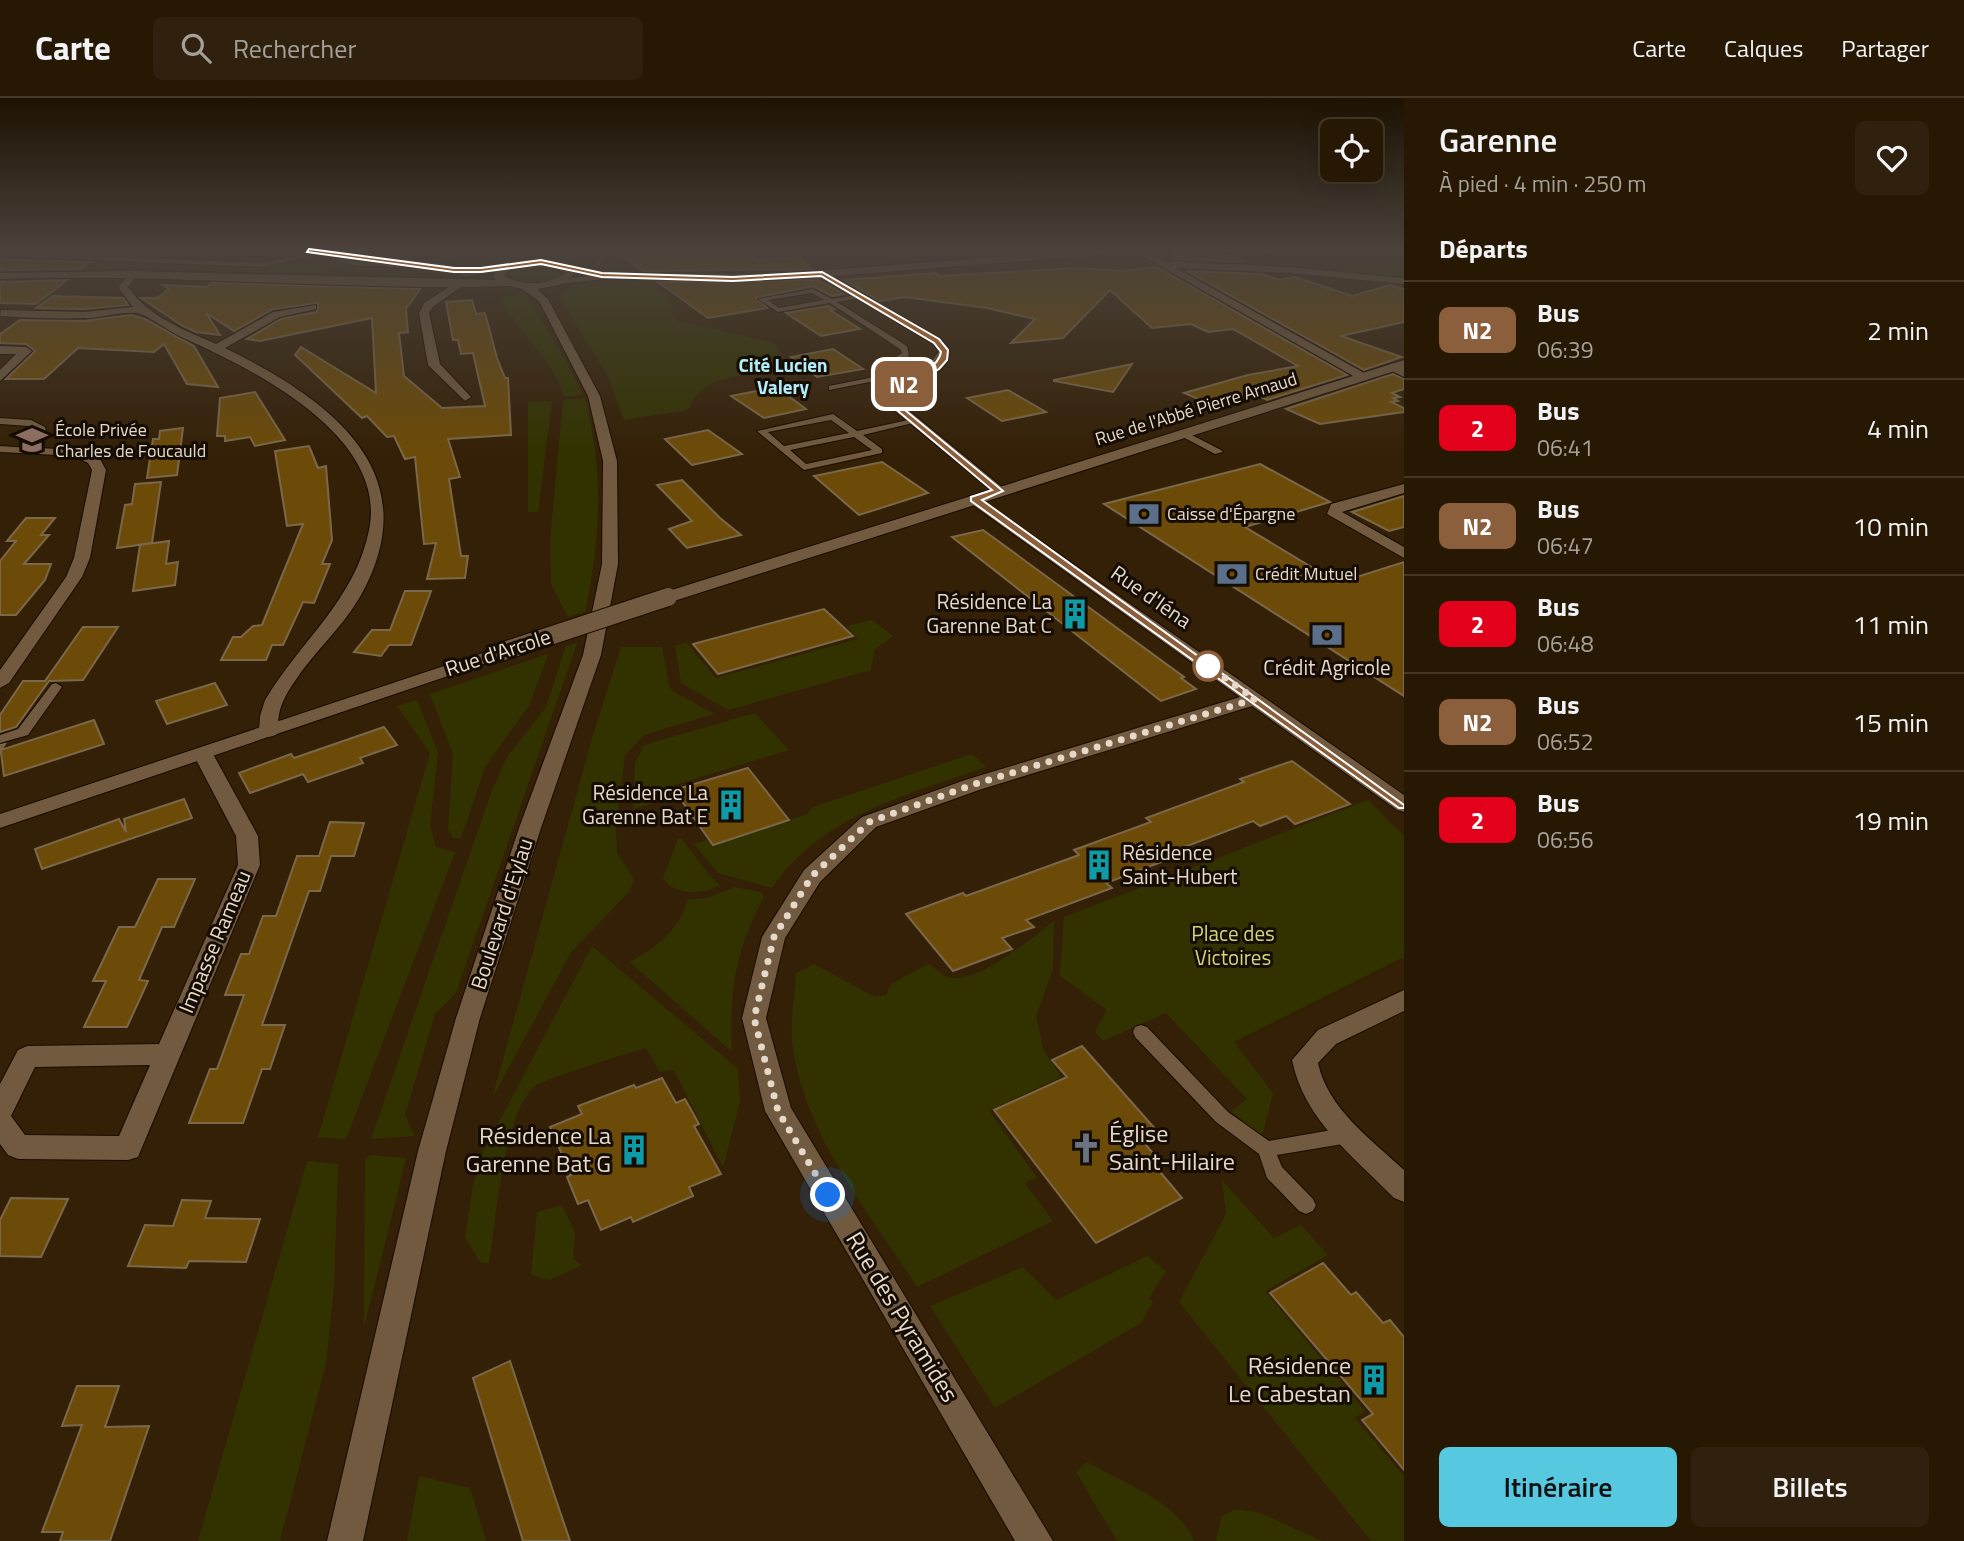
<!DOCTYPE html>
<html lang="fr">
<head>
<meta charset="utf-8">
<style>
	body { margin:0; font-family:"Titillium Web",sans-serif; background:#2f210e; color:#f1f3f6; height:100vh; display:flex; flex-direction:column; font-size:26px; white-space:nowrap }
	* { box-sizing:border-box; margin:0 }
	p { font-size:23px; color:#a4a09a }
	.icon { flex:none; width:38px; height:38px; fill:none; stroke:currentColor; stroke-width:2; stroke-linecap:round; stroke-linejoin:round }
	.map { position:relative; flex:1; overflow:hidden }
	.drawer { display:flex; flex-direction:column; background:#271804; width:560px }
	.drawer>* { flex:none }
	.badge { padding:0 14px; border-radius:10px; font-size:24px; line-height:46px }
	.controls { position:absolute; left:1320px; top:21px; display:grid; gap:14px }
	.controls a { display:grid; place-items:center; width:63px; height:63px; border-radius:10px; background:#271804; box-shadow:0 7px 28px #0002,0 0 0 2px #433726; font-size:35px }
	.you { position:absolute; width:35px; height:35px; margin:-18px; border:5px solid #fff; border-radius:50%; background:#1a73e8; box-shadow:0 0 0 10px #1a73e833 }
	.map>.badge { position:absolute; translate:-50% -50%; box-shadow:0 0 0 4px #fff }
	h2 { padding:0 35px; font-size:26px; line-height:63px }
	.round { display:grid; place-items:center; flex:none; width:74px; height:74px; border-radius:10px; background:#2f210e }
	.summary { display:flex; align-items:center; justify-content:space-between; height:119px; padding:0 35px }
	h1 { font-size:33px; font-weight:600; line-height:52px }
	.cta { display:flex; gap:14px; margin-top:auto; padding:14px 35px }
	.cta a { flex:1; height:80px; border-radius:10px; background:#56c9e1; color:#111; font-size:28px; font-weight:600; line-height:80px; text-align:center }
	.cta a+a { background:#2f210e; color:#f1f3f6 }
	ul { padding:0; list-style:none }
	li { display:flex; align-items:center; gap:21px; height:98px; padding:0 35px; border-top:2px solid #433726 }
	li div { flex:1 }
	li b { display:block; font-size:26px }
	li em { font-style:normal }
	li .badge { min-width:77px; font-weight:700; text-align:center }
	header { display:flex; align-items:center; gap:42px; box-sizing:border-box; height:98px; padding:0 35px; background:#271804; border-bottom:2px solid #433726 }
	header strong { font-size:33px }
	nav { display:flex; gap:38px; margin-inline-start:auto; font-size:24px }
	.search { width:490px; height:63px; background:#2f210e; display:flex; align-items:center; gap:18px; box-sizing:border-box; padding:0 24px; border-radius:10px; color:#a4a09a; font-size:26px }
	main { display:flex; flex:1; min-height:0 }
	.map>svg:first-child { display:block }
</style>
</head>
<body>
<header>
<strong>Carte</strong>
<div class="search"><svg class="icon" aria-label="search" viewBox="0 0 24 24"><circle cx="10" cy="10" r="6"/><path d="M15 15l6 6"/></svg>Rechercher</div>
<nav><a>Carte</a><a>Calques</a><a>Partager</a></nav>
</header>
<main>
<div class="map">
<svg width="1404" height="1443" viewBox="0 0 1404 1443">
	<rect width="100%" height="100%" fill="#342006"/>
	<g fill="#313200">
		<path d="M1246,153H1404V180L1254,167Z"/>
		<path d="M148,163C186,164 226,170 263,168C290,166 313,160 337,176L167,170L0,174V165Z"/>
		<path d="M525,167C537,167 554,163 563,175L560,180C542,186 516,191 502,177Z"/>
		<path d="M605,183L649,184L674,205L671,212L678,223L766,243L776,247L780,254C758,286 704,270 689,310L682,313L624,322L608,278L558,197L574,187Z"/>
		<path d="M525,196L564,259L583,297L564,299C553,261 521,237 502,204L504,199Z"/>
		<path d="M585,300C604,378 601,436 585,514L568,519L551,485L550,443L563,302Z"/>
		<path d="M552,303L538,414H528V304Z"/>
		<path d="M872,522L893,538L874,552L871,572L728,612L681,585L675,548L686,544L716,580L858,541L847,528Z"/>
		<path d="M577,545L456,895L435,916L405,1017L415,1038L371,1041L491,695L507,659L546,609L566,548Z"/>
		<path d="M621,549H662L670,591L714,616L644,637L625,657L616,729L617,755L634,781L630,793L571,854L492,1001L593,637Z"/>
		<path d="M548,556L530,606L485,669L461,740H453L448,731L453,656L430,596Z"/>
		<path d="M417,602L438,654L430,727L436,749L455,754L346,1041L318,1039L430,655L397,608Z"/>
		<path d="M755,615L789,652L662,691L668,701L633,711L635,665L644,647Z"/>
		<path d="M972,656L986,669C907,697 822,717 772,790L718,775L694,746L709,741L713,747L807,716L813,709Z"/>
		<path d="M1368,702L1404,738V859L1234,944L1273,995L1263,1035H1256L1231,1013L1247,1001L1166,915L1103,943L1095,934L1107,912L1060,878L1064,819Z"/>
		<path d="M678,741H682L709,777L720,787C703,797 674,798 663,780Z"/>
		<path d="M735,789L761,794L764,799C735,853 729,893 732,954L630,864C656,849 680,832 688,801L707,800Z"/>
		<path d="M1054,823L1053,871L1036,918L1044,953L1061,979L989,1013L1037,1079L1025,1085L1053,1123L917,1189C869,1114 803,1036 792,944C790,922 795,897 796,875L814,866L875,899L886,897L892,885L929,866C935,870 942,877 948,879C976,888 1033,839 1054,823Z"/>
		<path d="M592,848L738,971L740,1004L723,1069L674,972L660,974L646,950C628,955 544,981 534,989C503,1017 496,1123 489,1165L480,1164L465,1139L473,1087L483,1054Z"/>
		<path d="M370,1057L406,1060L364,1229L365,1063Z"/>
		<path d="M307,1063L338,1066L334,1189L326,1265L280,1443H198Z"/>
		<path d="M1222,1082L1274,1140L1301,1127L1328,1157L1265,1193L1365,1313L1355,1320L1404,1378V1443H1371L1179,1204L1226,1116Z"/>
		<path d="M562,1107L575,1134L573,1161L582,1167L550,1182L531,1177L537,1114Z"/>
		<path d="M1147,1158L1166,1173L1149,1200L1153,1204L1141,1225L995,1310L930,1208L1023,1169L1056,1202Z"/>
		<path d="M1087,1364C1121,1384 1179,1404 1194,1443H1117L1076,1374Z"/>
		<path d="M419,1378L470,1390L486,1443H407Z"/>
		<path d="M1235,1411L1260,1415L1322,1443H1216L1221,1419Z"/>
	</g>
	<g fill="#6c4b08" stroke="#7b684a" stroke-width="2">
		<path d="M615,153H753L754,162L801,159L811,171L643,173Z"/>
		<path d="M1173,153L1240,158L1243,164L1175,161Z"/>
		<path d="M2,161L90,164L81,171L0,172Z"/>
		<path d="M1157,169L1347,277L1267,302L1257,297L1217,309L1184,295L1248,277L1298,268L1233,231L1208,234L1191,226L1152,230L1110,192L1063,240L1011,245L1035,221L987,210L905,199L880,203L844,182L936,175L939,178L1079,170L1122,173Z"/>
		<path d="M1187,173L1262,176L1280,182L1295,179L1352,198L1390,187L1404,191V224L1341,238L1402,259L1364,272Z"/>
		<path d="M67,182L36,206L0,205V184Z"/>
		<path d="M818,182L844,196L832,198L813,188L756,200L767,210L708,220L658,184Z"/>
		<path d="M211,185L420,191L406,211L408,234L399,235L404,278L442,310L485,308L473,255L461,256L458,242H453L446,204L472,202L476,216L485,215L497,260L505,280H508L511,337L448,341L460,379L449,381L461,458H468L465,480L427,481L436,445L424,446L415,359L405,361L394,338L387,339L367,318L362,320L295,257L301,249L376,295L372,220L260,243L247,241L281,221L317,214L318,205L273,211L234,233L206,215L220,237L196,234L181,227L141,200H157L169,191L163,187L207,189Z"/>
		<path d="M53,198L123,200L128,207L84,211L36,210Z"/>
		<path d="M829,208L834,211L830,212L860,231L821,238L786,215Z"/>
		<path d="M131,217L145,221L194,248L218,289L187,286L164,246L154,254L78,250L44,281H6L35,253L26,246L0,245V236L20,222L85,223Z"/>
		<path d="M833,251L863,271L817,279L791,259Z"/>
		<path d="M1132,266L1113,294L1054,283V282Z"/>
		<path d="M1393,276L1404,281V291L1392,295L1400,299L1393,300L1398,303L1391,304L1404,310V314L1320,326L1286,311Z"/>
		<path d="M776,289L806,311L764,320L731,298Z"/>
		<path d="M1008,292L1046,314L1002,323L967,300Z"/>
		<path d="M255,294L285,342L255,348L250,339L225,343V338H217L220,300Z"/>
		<path d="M183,330L177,377L147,380L153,341H159L160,333Z"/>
		<path d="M708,332L742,356L692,367L665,341Z"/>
		<path d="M309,348L318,370L326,368L332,442L322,466H330L314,505L303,504L283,547H272L266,562H221L233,539H241L253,528L262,527L303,426L287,428L275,353Z"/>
		<path d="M882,364L928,395L859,417L814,378Z"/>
		<path d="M1260,366L1330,404L1245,429L1338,485L1404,464V598L1104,406Z"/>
		<path d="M682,382L720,420L741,437L687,450L669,431L692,423L657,387Z"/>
		<path d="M161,384L152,445L117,450L125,407L132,406L135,386Z"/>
		<path d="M1404,398V429L1389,433L1352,414Z"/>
		<path d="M26,420H55L41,437H49L24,466H51L45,482L16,517H0V463L16,443H7Z"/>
		<path d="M983,432L1184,579L1181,580L1196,591L1161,603L952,439Z"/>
		<path d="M169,443L166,466L178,464L175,487L133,493L140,447Z"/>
		<path d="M405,493H431L411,547H389L381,558L354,554L372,532H390Z"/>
		<path d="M824,511L853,538L718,576L693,546Z"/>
		<path d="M83,529H118L83,582L49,583L16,629L0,634V617L23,583H45Z"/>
		<path d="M215,585L227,607L167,626L156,603Z"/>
		<path d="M94,622L104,646L4,678L0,647L5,646L1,652Z"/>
		<path d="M384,629L397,647L360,660L363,665L308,684L303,676L250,695L239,675L291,656L294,660Z"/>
		<path d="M1292,663L1350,706L1295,726L1286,718L1260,728L1253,723L1179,751L1185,755L1106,785L1112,790L1026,822L1034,829L1002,840L1012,851L953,873L906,816L963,795L966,798L1079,757L1074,752L1151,724L1146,720L1244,684L1240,681Z"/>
		<path d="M748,670L789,722L713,747L674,692Z"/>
		<path d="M184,701L192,720L42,771L35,751L119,721L126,734L124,721Z"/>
		<path d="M330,724L364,725L354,758H331L320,793H309L262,927H285L270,971H262L243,1025H189L210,971H217L244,897H225L241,856H249L263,818H276L297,758H319Z"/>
		<path d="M158,781H195L174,829H162L139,882L148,883L127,929H84L106,883H93L119,829H135Z"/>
		<path d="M1082,948L1157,1033L1141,1041L1156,1059L1150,1062L1182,1100L1096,1145L994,1012L1067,979L1052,962Z"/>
		<path d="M662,980L676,1005L685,1001L699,1026L694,1028L721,1076L689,1089L693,1098L633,1124L631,1119L601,1132L588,1102L578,1106L567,1079L571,1077L550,1029L582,1016L578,1008L634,987L636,990Z"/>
		<path d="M11,1100L68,1101L41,1159L0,1158V1122Z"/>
		<path d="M182,1102L211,1103L205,1120L260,1121L246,1164L189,1163L186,1170L128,1168L145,1127L173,1128Z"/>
		<path d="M1323,1165L1351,1197L1356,1194L1383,1225L1390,1222L1404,1239V1372L1362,1322L1373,1316L1270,1195Z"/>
		<path d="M510,1263L553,1393L570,1443H523L473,1280Z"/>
		<path d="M77,1288H119L105,1329L149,1328L110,1443H60L63,1434H42L82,1327L62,1328Z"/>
	</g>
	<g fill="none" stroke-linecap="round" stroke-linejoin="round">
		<g stroke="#190a00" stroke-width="2">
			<g id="lane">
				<path d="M305,153H313L299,161L261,169L0,158V154L261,165L295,158Z"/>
				<path d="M602,153H608L600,167H596Z"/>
				<path d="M342,161L358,164L417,165L420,167L417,169L358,168L340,164Z"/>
				<path d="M813,191L832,201L862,196V200L837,204L907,248L909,258L889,273L908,284V288H902L890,280L829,292V288L884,277L881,274L882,268L902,255L900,251L830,205L778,214L758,201ZM812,195L824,202L779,210L768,202Z"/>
				<path d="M833,316L857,333L913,321L917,324L863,337L882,351V355L804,372L757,333ZM831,322L849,335L784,348L768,334ZM854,339L872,352L806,366L790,352Z"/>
				<path d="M0,320L31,322L45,329L47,339L39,350L76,352L81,355L76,358L0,354V348L30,350L38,339V332L29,328L0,326Z"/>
				<path d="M1182,332L1221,352L1223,354L1215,356L1179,337V333Z"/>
				<path d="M56,585L62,589L28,637L0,645V637L18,631L52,586Z"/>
				<path d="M1141,927L1147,929L1228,1014L1269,1043L1349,1029L1355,1031L1358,1037L1355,1043L1349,1045L1277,1057L1282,1069L1313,1101L1316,1107L1313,1113L1306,1116L1299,1113L1267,1080L1259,1056L1216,1024L1135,939L1133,934L1135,929Z"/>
			</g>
		</g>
		<g stroke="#190a00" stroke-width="2">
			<g id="street">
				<path d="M1076,153H1119L1114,156L832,178L940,241L949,251C953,274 915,286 898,296L897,303L1003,390L1005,393L998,397L884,304L888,291L927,270L939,253L932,245L819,179L774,182L602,181L561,186L556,183L602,175L774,176Z"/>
				<path d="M1134,153H1146L1165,163L1289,169L1404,180V186L1289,175L1176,170L1366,276V282L1362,283Z"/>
				<path d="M134,172L139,175L128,189C150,220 183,231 216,246L273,214L316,207V211L280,219L225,250C329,301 431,374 360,499C342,530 314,554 295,583C288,593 281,605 279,617C277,624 280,630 276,637L269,639L259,633L260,618L265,602C300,543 355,502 369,432C389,336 248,269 179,238C169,233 146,216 137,215C121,213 101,220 85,220C57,221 28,220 0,218L1,212L84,214L133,209L118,189Z"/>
				<path d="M458,183L463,186L462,188L433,209L429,215L440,266L471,299L465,303L428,267L419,215L424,205Z"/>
				<path d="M0,248L26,249L32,253L0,283V272L16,256H0Z"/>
				<path d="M1394,265L1404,270V279L1390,272V266Z"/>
				<path d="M76,351L99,359L106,372L90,460L82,479L9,585L0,590V572L66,479L74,460L92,372L88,365L69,355Z"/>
				<path d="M1404,386V395L1342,414L1404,449V460L1327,416L1331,406Z"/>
				<path d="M974,397L1404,697V714L1397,712L1252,608L979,692L876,729L820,784L785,840L766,920L791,1010L1053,1443H1015L765,1013L742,920L762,839L804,772L862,719L965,682L1240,599L969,404V398Z"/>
				<path d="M203,650L213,656L258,738L260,767L138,1059L128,1062L18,1061L8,1057L0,1046V986L18,952L27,948L159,946L238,767L236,738L193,656ZM150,967L119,1038L25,1037L11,1018L35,969Z"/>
			</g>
		</g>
		<g stroke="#190a00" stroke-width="2">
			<g id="secondary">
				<path d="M304,153H334L476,170L521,162H552L567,166L576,175L560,187L537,191L548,201L600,298L617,363L618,466L601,557L541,730L480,920L446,1053L363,1443H327L418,1053L456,920L519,730L583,557L602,466L603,363L588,298L539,203L522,191L510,188C340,193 170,175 0,181V175L127,173L496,182L493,179L496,172L465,179L460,176L461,174ZM538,167L551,168L565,175C548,188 522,188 504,178L512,169Z"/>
				<path d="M1404,262V270L674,503L668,504L660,499L662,495Z"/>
				<path d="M501,549L507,550L510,554L507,558L0,730V716Z"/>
				<path d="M1404,892V913L1336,946L1318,965C1328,1011 1371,1041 1404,1072V1104L1394,1100C1353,1058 1304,1022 1292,962L1318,932Z"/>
			</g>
		</g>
		<use href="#lane" fill="#715a3f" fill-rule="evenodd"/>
		<use href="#street" fill="#715a3f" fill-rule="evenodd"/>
		<use href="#secondary" fill="#715a3f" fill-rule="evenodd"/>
		<g stroke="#190a00" stroke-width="20" stroke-linecap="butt">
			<path id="secondary-bridge" d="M501,554L668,499"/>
		</g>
		<use href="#secondary-bridge" stroke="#715a3f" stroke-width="18"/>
	</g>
	<linearGradient id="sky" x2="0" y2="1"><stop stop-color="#1d1203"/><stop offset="0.43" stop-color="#4a423b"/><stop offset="1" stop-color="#4a423b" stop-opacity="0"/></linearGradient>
	<rect width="1404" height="355" fill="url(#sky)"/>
	<path fill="#8b5e3c" stroke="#fff" stroke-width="2" d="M309,151L454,170H481L541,162L602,175L733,179L822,174L939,241L948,252L947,262L939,271L896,295L894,303L1003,393L982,402L1404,707V710H1399L971,403V399L992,392L886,303L889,292C906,283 938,273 941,254L934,245L821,178L733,183L602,179L541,166L481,174H454L307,154Z"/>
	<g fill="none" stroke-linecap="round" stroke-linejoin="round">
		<path stroke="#e6d9ca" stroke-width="7" stroke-dasharray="0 12.6" d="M828,1097L778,1013L754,920L774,839L812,778L869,724L972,687L1255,601L1201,563L1208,568"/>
	</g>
	<defs>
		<g id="school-bare" transform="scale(2.415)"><path d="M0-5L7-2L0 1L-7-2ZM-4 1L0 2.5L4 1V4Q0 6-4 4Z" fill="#8d6e63" stroke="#150c03" stroke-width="2.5" paint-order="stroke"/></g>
		<g id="bank-bare" transform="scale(2.415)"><path d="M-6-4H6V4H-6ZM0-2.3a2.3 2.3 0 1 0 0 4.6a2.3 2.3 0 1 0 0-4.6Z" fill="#5c6f8a" stroke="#150c03" stroke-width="2.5" paint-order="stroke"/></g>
		<g id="building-bare" transform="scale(2.415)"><path d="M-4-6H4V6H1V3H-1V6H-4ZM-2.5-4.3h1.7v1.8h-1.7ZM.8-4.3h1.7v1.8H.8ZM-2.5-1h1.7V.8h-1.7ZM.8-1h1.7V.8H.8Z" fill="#0f9aa8" stroke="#150c03" stroke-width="2.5" paint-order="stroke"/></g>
		<g id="church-bare" transform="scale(2.415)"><path d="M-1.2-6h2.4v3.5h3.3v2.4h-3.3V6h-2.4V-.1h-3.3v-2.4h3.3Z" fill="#6b7280" stroke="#150c03" stroke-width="2.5" paint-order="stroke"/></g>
	</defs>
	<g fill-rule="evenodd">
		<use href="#school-bare" x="32" y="342"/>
		<use href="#bank-bare" x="1144" y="416"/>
		<use href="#bank-bare" x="1232" y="476"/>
		<use href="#building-bare" x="1075" y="516"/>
		<use href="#bank-bare" x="1327" y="537"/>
		<use href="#building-bare" x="731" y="707"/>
		<use href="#building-bare" x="1099" y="767"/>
		<use href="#church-bare" x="1086" y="1050"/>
		<use href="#building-bare" x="634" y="1052"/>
		<use href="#building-bare" x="1374" y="1282"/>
	</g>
	<circle fill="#fff" stroke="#8b5e3c" stroke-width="3.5" cx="1208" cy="568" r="14"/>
	<g text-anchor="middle" stroke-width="6" stroke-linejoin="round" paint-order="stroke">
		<g font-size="18" fill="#e6d9ca" stroke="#150c03">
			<text transform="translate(1196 311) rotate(-17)" y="6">Rue de l'Abbé Pierre Arnaud</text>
		</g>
		<g font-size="18" fill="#e6d9ca" stroke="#150c03" text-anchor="start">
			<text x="55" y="338">École Privée<tspan x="55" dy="21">Charles de Foucauld</tspan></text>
			<text x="1167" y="422">Caisse d'Épargne</text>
			<text x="1255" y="482">Crédit Mutuel</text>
		</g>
		<g font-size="19" font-weight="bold" fill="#b3ecf9" stroke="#150c03">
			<text x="783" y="274">Cité Lucien<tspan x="783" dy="22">Valery</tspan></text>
		</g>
		<g font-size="21" fill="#e6d9ca" stroke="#150c03">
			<text transform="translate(1151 499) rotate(35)" y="7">Rue d'Iéna</text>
			<text transform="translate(498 555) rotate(-18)" y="7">Rue d'Arcole</text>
			<text transform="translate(502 816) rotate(-72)" y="7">Boulevard d'Eylau</text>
			<text transform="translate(215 844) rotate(-67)" y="7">Impasse Rameau</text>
		</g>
		<g font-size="21" fill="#e6d9ca" stroke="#150c03" text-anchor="end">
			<text x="1052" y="511">Résidence La<tspan x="1052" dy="24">Garenne Bat C</tspan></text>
			<text x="1327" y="577" text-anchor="middle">Crédit Agricole</text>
			<text x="708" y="702">Résidence La<tspan x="708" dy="24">Garenne Bat E</tspan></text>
			<text x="1122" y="762" text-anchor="start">Résidence<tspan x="1122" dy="24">Saint-Hubert</tspan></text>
		</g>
		<g font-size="21" fill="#d1d577" stroke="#150c03">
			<text x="1233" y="843">Place des<tspan x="1233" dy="24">Victoires</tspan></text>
		</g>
		<g font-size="24" fill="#e6d9ca" stroke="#150c03" text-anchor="end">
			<text x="1109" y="1044" text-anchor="start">Église<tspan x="1109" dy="28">Saint-Hilaire</tspan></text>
			<text x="611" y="1046">Résidence La<tspan x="611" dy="28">Garenne Bat G</tspan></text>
			<text x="1351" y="1276">Résidence<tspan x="1351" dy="28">Le Cabestan</tspan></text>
		</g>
		<g font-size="24" fill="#e6d9ca" stroke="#150c03">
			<text transform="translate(902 1219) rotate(59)" y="8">Rue des Pyramides</text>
		</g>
	</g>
</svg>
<div class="controls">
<a><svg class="icon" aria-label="locate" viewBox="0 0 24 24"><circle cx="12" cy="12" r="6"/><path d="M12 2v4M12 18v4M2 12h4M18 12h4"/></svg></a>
</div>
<div class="you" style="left:828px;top:1097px"></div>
<b class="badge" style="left:904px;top:286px;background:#8b5e3c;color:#fff">N2</b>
</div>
<section class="drawer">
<div class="summary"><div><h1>Garenne</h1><p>À pied · 4 min · 250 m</p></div><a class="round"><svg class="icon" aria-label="heart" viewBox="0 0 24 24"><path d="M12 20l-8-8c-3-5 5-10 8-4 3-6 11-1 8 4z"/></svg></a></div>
<h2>Départs</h2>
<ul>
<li><span class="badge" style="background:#8b5e3c;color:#fff">N2</span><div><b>Bus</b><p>06:39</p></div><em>2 min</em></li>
<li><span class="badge" style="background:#e2001a;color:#fff">2</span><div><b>Bus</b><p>06:41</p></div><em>4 min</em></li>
<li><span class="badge" style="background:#8b5e3c;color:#fff">N2</span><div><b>Bus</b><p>06:47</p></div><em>10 min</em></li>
<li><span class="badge" style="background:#e2001a;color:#fff">2</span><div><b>Bus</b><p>06:48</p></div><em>11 min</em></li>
<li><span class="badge" style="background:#8b5e3c;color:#fff">N2</span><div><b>Bus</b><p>06:52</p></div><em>15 min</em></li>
<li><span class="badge" style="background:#e2001a;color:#fff">2</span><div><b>Bus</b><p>06:56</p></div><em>19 min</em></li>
</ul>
<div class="cta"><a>Itinéraire</a><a>Billets</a></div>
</section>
</main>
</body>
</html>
